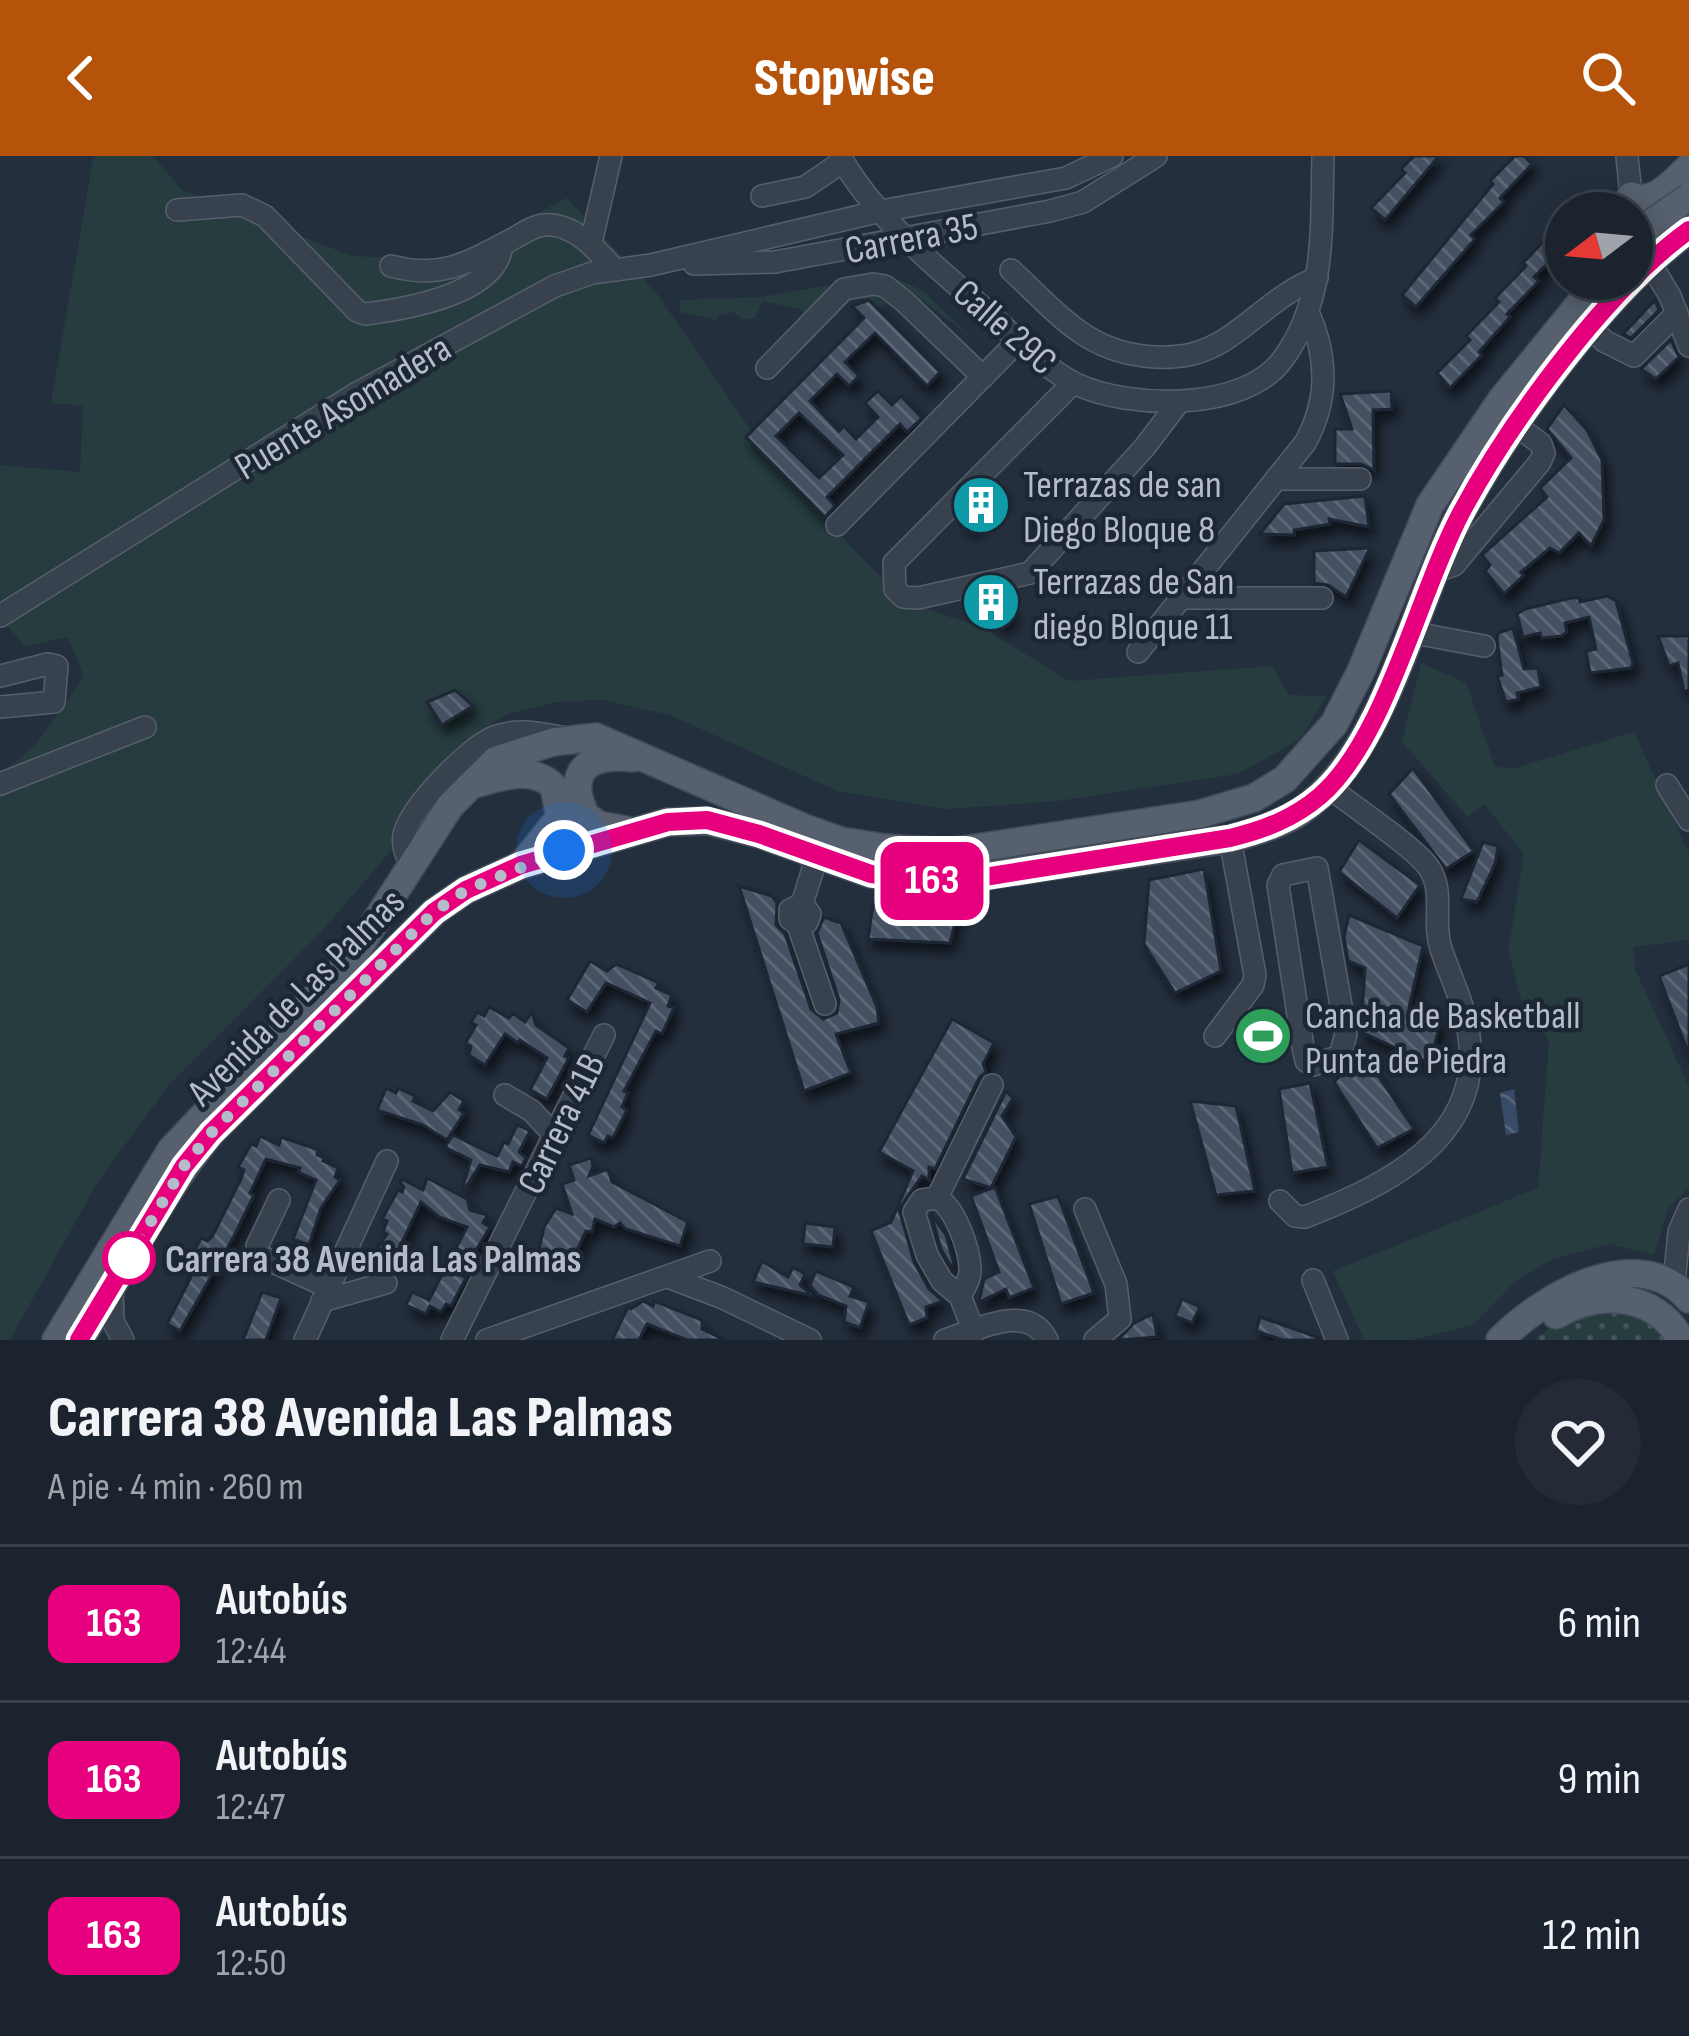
<!DOCTYPE html>
<html lang="es">
<head>
<meta charset="utf-8">
<style>
	body { margin:0; font-family:"Sofia Sans Condensed",sans-serif; background:#242b36; color:#f1f3f6; height:100vh; display:flex; flex-direction:column; font-size:45px; white-space:nowrap }
	* { box-sizing:border-box; margin:0 }
	p { font-size:39px; color:#a0a4aa }
	.icon { flex:none; width:66px; height:66px; fill:none; stroke:currentColor; stroke-width:2; stroke-linecap:round; stroke-linejoin:round }
	.map { position:relative; height:1184px; overflow:hidden }
	.drawer { display:flex; flex-direction:column; background:#1b232e; flex:1 }
	.drawer>* { flex:none }
	.badge { padding:0 24px; border-radius:18px; font-size:42px; line-height:78px }
	.needle { width:78px; rotate:254deg }
	.buttons { position:absolute; left:1545px; top:36px; display:grid; gap:24px }
	.buttons a { display:grid; place-items:center; width:108px; height:108px; border-radius:50%; background:#1b232e; box-shadow:0 6px 30px #0003,0 0 0 3px #39404a; font-size:60px }
	.you { position:absolute; width:60px; height:60px; margin:-30px; border:9px solid #fff; border-radius:50%; background:#1a73e8; box-shadow:0 0 0 18px #1a73e833 }
	.map>.badge { position:absolute; translate:-50% -50%; box-shadow:0 0 0 6px #fff }
	.round { display:grid; place-items:center; flex:none; width:126px; height:126px; border-radius:63px; background:#242b36 }
	.headline { display:flex; align-items:center; justify-content:space-between; height:204px; padding:0 48px }
	h1 { font-size:57px; font-weight:800; line-height:90px }
	ul { padding:0; list-style:none }
	li { display:flex; align-items:center; gap:36px; height:156px; padding:0 48px; border-top:3px solid #39404a }
	li div { flex:1 }
	li b { display:block; font-size:45px }
	li em { font-style:normal }
	li .badge { min-width:132px; font-weight:700; text-align:center }
	header { display:flex; justify-content:space-between; align-items:center; height:156px; padding:0 48px; background:#b45309; color:#fff; font-size:54px; font-weight:800 }
	.map>svg:first-child { display:block }
</style>
</head>
<body>
<header><svg class="icon" aria-label="back" viewBox="0 0 24 24"><path d="M15 5l-7 7 7 7"/></svg>Stopwise<svg class="icon" aria-label="search" viewBox="0 0 24 24"><circle cx="10" cy="10" r="6"/><path d="M15 15l6 6"/></svg></header>
<div class="map">
<svg width="1689" height="1184" viewBox="0 0 1689 1184">
	<defs>
		<pattern id="grass-dots" width="8" height="8" patternUnits="userSpaceOnUse" patternTransform="scale(3)"><rect width="8" height="8" fill="#263c3f"/><path d="M2 2h.1M6 6h.1" fill="none" stroke="#435659" stroke-width="1.8" stroke-linecap="round"/></pattern>
		<pattern id="water-waves" width="16" height="10" patternUnits="userSpaceOnUse" patternTransform="scale(3)"><rect width="16" height="10" fill="#394c67"/><path d="M0 5q4-4 8 0t8 0" fill="none" stroke="#53647b"/></pattern>
		<pattern id="building-back-hatch" width="6" height="6" patternUnits="userSpaceOnUse" patternTransform="scale(3)"><rect width="6" height="6" fill="#455162"/><path d="M-1 5l2 2M0 0l6 6M5-1l2 2" fill="none" stroke="#5d6877"/></pattern>
		<filter id="shadow"><feDropShadow dx="5" dy="9" stdDeviation="6" flood-color="#0009"/></filter>
	</defs>
	<rect width="100%" height="100%" fill="#242f3e"/>
	<path fill="url(#grass-dots)" d="M1615,1152L1641,1160L1669,1184H1534L1567,1160Z"/>
	<g fill="#263c3f">
		<path d="M97,0H153L181,33L352,100L432,103L462,95L567,42L658,139L783,321L905,446L983,472L1069,525L1272,510L1289,539L1327,540L1299,584L1238,618L1058,645L947,653L837,635L670,559L602,544L557,546L508,558L477,576L456,598L389,697L321,776L169,929L97,1027L10,1184H0V619L37,587L84,521L68,481L25,490L0,461V309L80,316L83,250L51,247L93,4Z"/>
		<path d="M889,119L923,135L973,183L912,136L877,152L857,139H838L812,165L799,153L763,145L756,161L743,164L734,156L717,160V164L680,156L679,144L762,141Z"/>
		<path d="M1421,507L1466,527L1495,611L1515,612L1634,576L1689,698V784L1633,791L1636,815L1689,931V1032L1668,1053L1654,1099L1610,1088L1553,1103L1516,1125L1473,1169L1411,1184H1364L1333,1115L1538,1032L1549,885L1522,846L1508,795L1524,698L1484,648L1468,661L1402,586Z"/>
		<path d="M1271,855L1276,899L1255,904L1250,861Z"/>
	</g>
	<path fill="url(#water-waves)" d="M1514,933L1519,976L1506,979L1500,937Z"/>
	<g fill="url(#building-back-hatch)" stroke="#1f2835" stroke-width="3" fill-rule="evenodd" filter="url(#shadow)">
		<path d="M1414,0H1439L1385,64L1371,52L1405,17L1401,13Z"/>
		<path d="M1515,0H1524L1532,8L1500,42L1504,46L1471,79L1475,83L1416,151L1402,139L1493,28L1490,25Z"/>
		<path d="M1582,37L1597,49L1589,57H1564Z"/>
		<path d="M1566,61V89L1534,121L1539,125L1507,158L1510,161L1479,196L1482,199L1450,232L1437,217L1470,184L1466,180L1499,146L1495,142L1526,110L1523,107Z"/>
		<path d="M869,144L940,216L927,230L875,177L845,206L859,220L849,230L837,218L810,245L839,275L844,270L856,283L878,261L865,247L878,235L892,249L901,240L922,262L907,276L900,268L827,341L835,350L825,361L746,281L864,162L852,150ZM799,257L843,299L819,322L776,280Z"/>
		<path d="M1655,144L1659,154L1631,182L1623,178Z"/>
		<path d="M1671,184L1679,201L1656,223L1641,213Z"/>
		<path d="M1391,235L1392,253L1373,254L1374,314L1361,308H1335V273H1352L1340,238Z"/>
		<path d="M1564,249L1587,274L1602,304L1604,364L1591,390L1579,377L1559,397L1550,392L1521,416L1524,419L1504,438L1485,415L1490,409L1482,399L1547,341L1540,332L1571,302L1547,273Z"/>
		<path d="M994,328L1005,339L970,373L960,362Z"/>
		<path d="M1365,340L1369,371L1329,363L1330,368L1294,374V379L1260,378L1284,348Z"/>
		<path d="M1370,392L1346,441L1328,429L1314,427V395Z"/>
		<path d="M998,440L1015,455L1004,469L975,445Z"/>
		<path d="M1607,440L1616,445L1633,507L1631,512L1590,517L1586,495L1596,493L1589,461L1565,467L1567,476L1562,480L1542,482L1540,477L1523,481L1517,458L1525,453L1571,442H1579L1580,446Z"/>
		<path d="M1513,472L1524,513L1538,512L1541,531L1517,537L1519,543L1506,546L1497,520L1502,519L1497,483L1498,477Z"/>
		<path d="M1658,480H1689V534L1684,535L1678,507L1669,510Z"/>
		<path d="M455,534L473,550L442,569L427,546Z"/>
		<path d="M1413,612L1474,695L1446,713L1389,638Z"/>
		<path d="M1359,684L1420,729L1397,762L1339,716Z"/>
		<path d="M1483,686L1498,690L1495,708L1477,746L1461,743Z"/>
		<path d="M1204,713L1221,815L1175,837L1144,788L1149,724Z"/>
		<path d="M739,730L772,740L777,747L776,769L785,778L811,853L823,863L837,857L839,844L817,777L824,761L841,767L877,851L879,867L836,878L851,917L804,935Z"/>
		<path d="M873,749L958,754L950,787L868,783Z"/>
		<path d="M1349,759L1423,790L1409,851L1440,863L1431,908L1361,876L1365,812L1348,805L1344,781Z"/>
		<path d="M590,805L607,815L616,808L659,827L656,832L672,839L668,850L674,852L662,878L656,875L624,935L628,937L622,951L627,954L613,982L608,980L604,987L588,979L650,847L606,827L587,856L567,844Z"/>
		<path d="M1689,808V896H1688L1659,820Z"/>
		<path d="M489,851L509,862L513,857L525,866L532,856L536,869L569,892L565,900L569,902L547,943L530,934L547,902L520,884L518,887L505,878L485,909L469,899L471,890L465,888L476,869L471,867L477,856L484,860Z"/>
		<path d="M952,863L994,887L983,908L986,916L979,922L935,1013L929,1011V1024L922,1020L899,1053L914,1106L929,1133L943,1145L926,1151L927,1162L909,1169L871,1075L891,1066L913,1015L879,996Z"/>
		<path d="M1363,897L1414,973L1377,992L1334,926Z"/>
		<path d="M1310,927L1328,1011L1292,1017L1279,933Z"/>
		<path d="M386,932L396,937L398,932L415,940L413,945L433,955L450,936L464,945L459,954L464,957L447,984L423,969L377,954Z"/>
		<path d="M1006,935L1013,942L1002,960L1016,981L991,1032L963,1023Z"/>
		<path d="M1190,945L1236,950L1255,1035L1216,1039Z"/>
		<path d="M517,969L530,975L519,996L526,1002L522,1010L513,1006L509,1016L480,1009L466,1031L463,1030L471,1004L445,991L453,979L497,1000L504,986L508,988Z"/>
		<path d="M260,980L279,989L281,981L319,994L317,999L325,1002L323,1005L338,1012L335,1021L340,1024L321,1052L309,1089L293,1083L316,1024L298,1016L300,1012L266,1003L250,1037L254,1039L234,1080L180,1175L167,1168L191,1121L187,1119L194,1108L189,1105L201,1082L207,1085L212,1081L241,1023L244,1014L238,1011L251,988L256,990Z"/>
		<path d="M591,1002L593,1010L589,1020L608,1013L612,1026L688,1066L680,1090L626,1073L620,1067L614,1071L595,1063L592,1076L586,1075L571,1107L563,1104L560,1113L537,1103L544,1071L556,1052L572,1058L562,1028L574,1024L569,1009Z"/>
		<path d="M427,1022L467,1043L470,1054L487,1059L483,1067L490,1071L461,1119L466,1122L451,1150L446,1148L441,1156L430,1150L426,1158L406,1149L412,1136L429,1144L467,1071L439,1061L421,1046L400,1091L387,1105L382,1108L372,1100L387,1078L383,1076L387,1065L382,1063L398,1034L402,1036L404,1031L400,1027L402,1023L423,1034Z"/>
		<path d="M995,1031L1034,1132L1009,1142L1006,1133L979,1146L984,1123L999,1116L971,1040Z"/>
		<path d="M1058,1040L1094,1137L1061,1148L1029,1048Z"/>
		<path d="M931,1058L946,1079L954,1108L950,1109L941,1093Z"/>
		<path d="M805,1067L835,1071L833,1091L803,1088Z"/>
		<path d="M762,1105L788,1121L793,1111L805,1118L800,1129L813,1140L753,1126Z"/>
		<path d="M816,1115L854,1131L850,1140L869,1146L860,1172L844,1166L846,1150L818,1139L810,1129Z"/>
		<path d="M262,1136L281,1142L266,1184H243Z"/>
		<path d="M1182,1143L1200,1151L1192,1167L1175,1160Z"/>
		<path d="M643,1145L653,1150L654,1145L702,1164V1173L725,1184H687L647,1168L639,1184H612L628,1151L631,1153Z"/>
		<path d="M1153,1158L1157,1181L1118,1184L1134,1167Z"/>
		<path d="M1260,1161L1320,1182V1184H1283L1256,1175Z"/>
	</g>
	<g fill="none" stroke-linecap="round" stroke-linejoin="round">
		<g stroke="#565f6c" stroke-width="24">
			<g id="minor">
				<path d="M840,0C875,63 938,112 991,159C1016,182 1045,213 1076,228C1129,253 1245,256 1283,203C1327,143 1321,70 1323,0"/>
				<path d="M1627,0L1636,89"/>
				<path d="M762,40L805,31L842,6"/>
				<path d="M177,54L242,49L265,60L357,155L365,158C406,153 497,138 502,89"/>
				<path d="M591,87L611,0"/>
				<path d="M1650,107L1670,140L1689,190"/>
				<path d="M694,108L775,106L1050,55L1083,46L1156,0"/>
				<path d="M391,110C440,123 466,108 509,85C519,80 532,70 544,69C573,66 597,94 615,114"/>
				<path d="M1011,114C1059,158 1087,198 1156,201C1184,202 1202,198 1226,183C1258,162 1281,136 1317,122"/>
				<path d="M1592,172L1604,185L1634,200L1677,157"/>
				<path d="M767,212L844,133L873,128L885,130L905,146L983,221"/>
				<path d="M1073,227L894,407L895,433L903,441L918,442L1030,417L1144,292L1179,246"/>
				<path d="M1276,323H1360"/>
				<path d="M837,369L1019,184"/>
				<path d="M1434,416L1454,409L1540,306L1544,297L1541,288L1517,270"/>
				<path d="M1181,442H1322"/>
				<path d="M0,460L357,237L555,130L592,117L651,109L881,55L1066,22L1112,0"/>
				<path d="M1409,476L1484,490"/>
				<path d="M1138,496L1305,287C1329,244 1328,201 1308,156"/>
				<path d="M0,520L48,508L57,510L54,546L0,551"/>
				<path d="M0,628L145,571"/>
				<path d="M1667,629L1689,664"/>
				<path d="M410,707C406,698 402,690 404,679C409,652 469,591 494,581C518,572 537,577 561,581"/>
				<path d="M1317,712L1346,878L1340,900L1313,909L1306,905L1303,891L1278,729L1283,719Z"/>
				<path d="M802,748L810,758L807,766L798,769L790,763V754L802,748L817,700"/>
				<path d="M798,769L825,848"/>
				<path d="M1215,880L1253,829L1255,819L1230,683"/>
				<path d="M505,939L532,955L554,979"/>
				<path d="M937,1042C955,1051 969,1092 970,1112C971,1122 965,1131 960,1140"/>
				<path d="M279,1044L257,1090L258,1099L328,1131"/>
				<path d="M1280,1045L1295,1060L1305,1061C1385,1030 1484,983 1469,880C1465,850 1451,822 1441,793C1432,766 1445,735 1429,712C1416,692 1352,650 1329,631"/>
				<path d="M1085,1053L1116,1128L1120,1163L1095,1184"/>
				<path d="M668,1121L723,1142L810,1184"/>
				<path d="M1313,1124L1337,1184"/>
				<path d="M1674,1127L1679,1076L1689,1053"/>
				<path d="M112,1133L113,1165L123,1184"/>
				<path d="M322,1145L386,1127"/>
				<path d="M974,1176L960,1140L942,1125L927,1099L914,1056L922,1044L937,1042L992,929"/>
				<path d="M305,1184L387,1005"/>
				<path d="M452,1184L604,879"/>
				<path d="M487,1184L710,1105"/>
				<path d="M945,1184C975,1175 1028,1145 1047,1184"/>
			</g>
		</g>
		<g stroke="#414a57" stroke-width="30">
			<g id="major">
				<path d="M1631,40C1654,50 1673,26 1689,11"/>
				<path d="M471,629C498,622 532,608 554,631L560,661L524,706"/>
				<path d="M626,674L599,669L586,660C564,615 589,596 633,602"/>
				<path d="M1556,1159C1599,1133 1656,1137 1681,1184"/>
				<path d="M56,1184L171,994L352,802L450,650L496,604L553,586L596,581L807,673L841,685L886,692L949,696L1200,658L1254,642L1285,623L1334,568L1361,515L1430,349L1502,243L1600,123"/>
				<path d="M79,1184C124,1115 158,1041 211,977L434,756L466,734L521,709L668,666L707,665L759,678L871,718L924,725L978,721L1230,683C1253,676 1277,670 1298,657C1385,601 1413,447 1461,357C1510,266 1606,134 1689,74"/>
				<path d="M1500,1184C1542,1141 1637,1084 1689,1143"/>
			</g>
		</g>
		<use href="#minor" stroke="#38414e" stroke-width="21"/>
		<use href="#major" stroke="#56606e" stroke-width="27"/>
		<g stroke="#414a57" stroke-width="30" stroke-linecap="butt">
			<path id="major-bridge" d="M1632,86L1653,66L1689,41"/>
		</g>
		<use href="#major-bridge" stroke="#56606e" stroke-width="27"/>
	</g>
	<g fill="none" stroke-linecap="round" stroke-linejoin="round">
		<g stroke="#fff" stroke-width="27">
			<path id="line" d="M79,1184L184,1010L211,977L434,756L466,734L521,709L668,666L707,664L759,678L871,718L924,725L978,722L1230,682C1263,674 1293,663 1320,640C1386,583 1418,438 1461,357C1509,267 1607,133 1689,74"/>
		</g>
		<use href="#line" stroke="#e6007e" stroke-width="18"/>
		<path stroke="#b4bcc9" stroke-width="12" stroke-dasharray="0 21.6" d="M129,1102L184,1010L211,977L434,756L466,734L564,694"/>
	</g>
	<defs>
		<g id="building-disc" transform="scale(3)"><circle r="9.5" fill="#0f9aa8" stroke="#1d2633"/><path d="M-4-6H4V6H1V3H-1V6H-4ZM-2.5-4.3h1.7v1.8h-1.7ZM.8-4.3h1.7v1.8H.8ZM-2.5-1h1.7V.8h-1.7ZM.8-1h1.7V.8H.8Z" fill="#fff"/></g>
		<g id="stadium-disc" transform="scale(3)"><circle r="9.5" fill="#2e9e5b" stroke="#1d2633"/><path d="M0-5a6.5 5 0 1 0 0 10a6.5 5 0 1 0 0-10ZM-3.5-1.8h7v3.6h-7Z" fill="#fff"/></g>
	</defs>
	<g fill-rule="evenodd">
		<use href="#building-disc" x="981" y="349"/>
		<use href="#building-disc" x="991" y="446"/>
		<use href="#stadium-disc" x="1263" y="880"/>
	</g>
	<circle fill="#fff" stroke="#e6007e" stroke-width="6" cx="129" cy="1102" r="24"/>
	<g text-anchor="middle" stroke-width="9" stroke-linejoin="round" paint-order="stroke">
		<g font-size="39" fill="#b4bcc9" stroke="#1d2633">
			<text transform="translate(911 81) rotate(-11)" y="14">Carrera 35</text>
			<text transform="translate(1006 170) rotate(41)" y="14">Calle 29C</text>
			<text transform="translate(342 250) rotate(-31)" y="14">Puente Asomadera</text>
			<text transform="translate(295 840) rotate(-45)" y="14">Avenida de Las Palmas</text>
			<text transform="translate(560 967) rotate(-64)" y="14">Carrera 41B</text>
		</g>
		<g font-size="39" fill="#b4bcc9" stroke="#1d2633" text-anchor="start">
			<text x="1023" y="341">Terrazas de san<tspan x="1023" dy="45">Diego Bloque 8</tspan></text>
			<text x="1033" y="438">Terrazas de San<tspan x="1033" dy="45">diego Bloque 11</tspan></text>
			<text x="1305" y="872">Cancha de Basketball<tspan x="1305" dy="45">Punta de Piedra</tspan></text>
		</g>
		<g font-size="39" font-weight="bold" fill="#b4bcc9" stroke="#1d2633" text-anchor="start">
			<text x="165" y="1116">Carrera 38 Avenida Las Palmas</text>
		</g>
	</g>
</svg>
<div class="buttons">
<a><svg class="needle" viewBox="-14 -14 28 28"><path d="M0-13l5 13h-10z" fill="#e53935"/><path d="M0 13l5-13h-10z" fill="#a0a4aa"/></svg></a>
</div>
<div class="you" style="left:564px;top:694px"></div>
<b class="badge" style="left:932px;top:725px;background:#e6007e;color:#fff">163</b>
</div>
<section class="drawer">
<div class="headline"><div><h1>Carrera 38 Avenida Las Palmas</h1><p>A pie · 4 min · 260 m</p></div><a class="round"><svg class="icon" aria-label="heart" viewBox="0 0 24 24"><path d="M12 20l-8-8c-3-5 5-10 8-4 3-6 11-1 8 4z"/></svg></a></div>
<ul>
<li><span class="badge" style="background:#e6007e;color:#fff">163</span><div><b>Autobús</b><p>12:44</p></div><em>6 min</em></li>
<li><span class="badge" style="background:#e6007e;color:#fff">163</span><div><b>Autobús</b><p>12:47</p></div><em>9 min</em></li>
<li><span class="badge" style="background:#e6007e;color:#fff">163</span><div><b>Autobús</b><p>12:50</p></div><em>12 min</em></li>
</ul>
</section>
</body>
</html>
